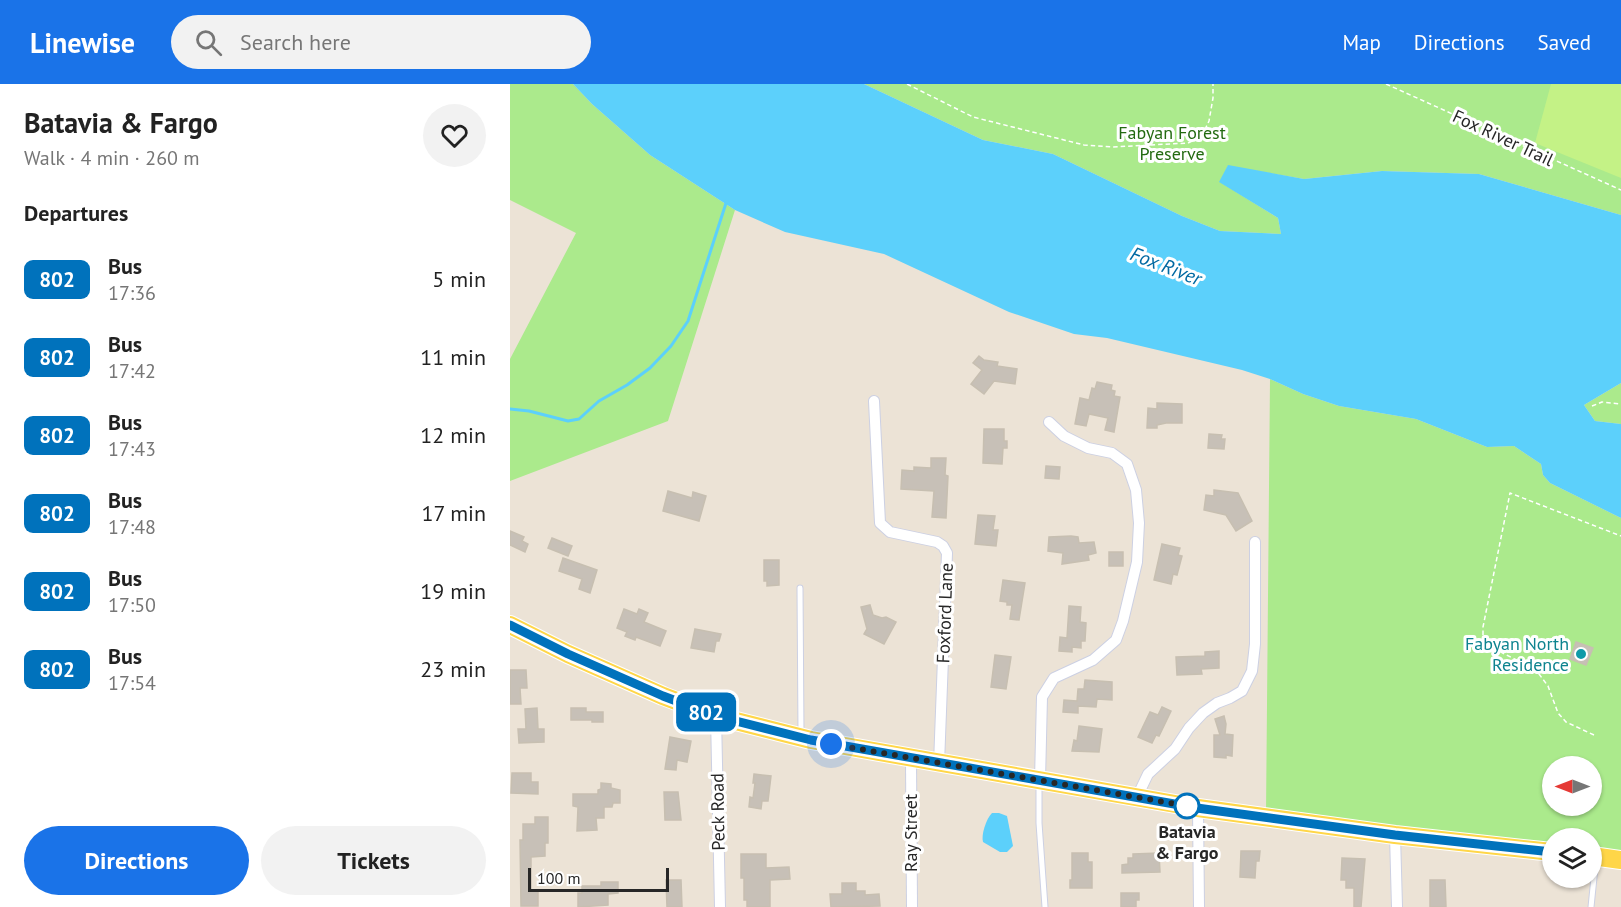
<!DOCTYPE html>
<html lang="en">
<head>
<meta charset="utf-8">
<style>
	body { margin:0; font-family:"PT Sans",sans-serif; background:#f2f2f2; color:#222; height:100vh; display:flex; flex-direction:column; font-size:22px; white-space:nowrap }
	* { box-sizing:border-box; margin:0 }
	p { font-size:20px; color:#767676 }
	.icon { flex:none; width:33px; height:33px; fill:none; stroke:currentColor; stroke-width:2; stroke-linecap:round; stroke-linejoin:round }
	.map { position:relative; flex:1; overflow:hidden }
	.details { display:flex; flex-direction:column; background:#fff; width:510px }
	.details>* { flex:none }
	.badge { padding:0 12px; border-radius:9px; font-size:21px; line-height:39px }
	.needle { width:39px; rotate:270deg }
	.buttons { position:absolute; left:1032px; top:672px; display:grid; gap:12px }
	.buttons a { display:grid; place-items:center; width:60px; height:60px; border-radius:50%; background:#fff; box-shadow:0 2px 4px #0004; font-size:30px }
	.scale { position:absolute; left:18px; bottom:15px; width:141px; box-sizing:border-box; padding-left:6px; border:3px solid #272727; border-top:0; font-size:16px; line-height:21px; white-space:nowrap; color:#272727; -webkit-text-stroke:4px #fff; paint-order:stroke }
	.you { position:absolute; width:30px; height:30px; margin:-15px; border:4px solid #fff; border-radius:50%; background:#1a73e8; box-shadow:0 0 0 9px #1a73e833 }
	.map>.badge { position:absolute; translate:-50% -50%; box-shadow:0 0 0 3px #fff }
	h2 { padding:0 24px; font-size:22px; line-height:54px }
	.round { display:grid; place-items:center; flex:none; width:63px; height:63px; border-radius:32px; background:#f2f2f2 }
	.overview { display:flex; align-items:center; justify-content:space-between; height:102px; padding:0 24px }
	h1 { font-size:28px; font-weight:800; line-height:45px }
	.button { display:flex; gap:12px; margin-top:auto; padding:12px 24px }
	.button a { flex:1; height:69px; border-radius:36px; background:#1a73e8; color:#fff; font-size:24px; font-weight:800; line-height:69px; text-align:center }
	.button a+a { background:#f2f2f2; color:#222 }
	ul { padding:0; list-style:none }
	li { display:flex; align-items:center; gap:18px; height:78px; padding:0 24px }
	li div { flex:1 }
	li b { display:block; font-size:22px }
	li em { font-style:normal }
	li .badge { min-width:66px; font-weight:700; text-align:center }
	header { display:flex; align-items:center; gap:36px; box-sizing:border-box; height:84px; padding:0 30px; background:#1a73e8; color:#fff }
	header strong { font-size:28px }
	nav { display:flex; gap:33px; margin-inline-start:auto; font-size:21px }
	.search { width:420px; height:54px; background:#f2f2f2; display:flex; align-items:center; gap:15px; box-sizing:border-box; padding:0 21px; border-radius:33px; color:#767676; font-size:22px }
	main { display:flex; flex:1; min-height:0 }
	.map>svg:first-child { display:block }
</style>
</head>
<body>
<header>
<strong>Linewise</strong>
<div class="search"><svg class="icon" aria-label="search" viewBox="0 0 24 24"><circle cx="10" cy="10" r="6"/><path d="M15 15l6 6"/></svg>Search here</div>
<nav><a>Map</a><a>Directions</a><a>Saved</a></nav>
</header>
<main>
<section class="details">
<div class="overview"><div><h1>Batavia &amp; Fargo</h1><p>Walk · 4 min · 260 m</p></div><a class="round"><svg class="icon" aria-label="heart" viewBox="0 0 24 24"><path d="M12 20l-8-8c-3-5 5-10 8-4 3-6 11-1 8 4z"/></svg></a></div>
<h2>Departures</h2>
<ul>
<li><span class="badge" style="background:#0072bc;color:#fff">802</span><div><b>Bus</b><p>17:36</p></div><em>5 min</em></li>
<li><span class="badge" style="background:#0072bc;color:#fff">802</span><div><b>Bus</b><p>17:42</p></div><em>11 min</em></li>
<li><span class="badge" style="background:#0072bc;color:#fff">802</span><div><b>Bus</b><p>17:43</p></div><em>12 min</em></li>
<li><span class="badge" style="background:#0072bc;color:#fff">802</span><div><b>Bus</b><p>17:48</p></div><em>17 min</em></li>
<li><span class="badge" style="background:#0072bc;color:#fff">802</span><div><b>Bus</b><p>17:50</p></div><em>19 min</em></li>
<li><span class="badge" style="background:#0072bc;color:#fff">802</span><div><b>Bus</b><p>17:54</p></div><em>23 min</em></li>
</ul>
<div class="button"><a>Directions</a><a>Tickets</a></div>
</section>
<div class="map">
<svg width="1111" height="823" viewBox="0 0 1111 823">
	<rect width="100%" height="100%" fill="#ece3d6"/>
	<g fill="#abea8c" fill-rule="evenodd">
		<path d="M0,0H63L82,20L140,71L225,126L158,337L0,397V275L66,149L0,116Z"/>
		<path d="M354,0H1111V131L969,90L872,87L794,95L718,82L710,98L768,134L771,150L710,147L672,132L543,70L473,56Z"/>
		<path d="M760,295L793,310L829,322L906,335L977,363L1004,362L1031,380L1033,391L1040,399L1111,434V767L1082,763V754H1042V759L756,729ZM1042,682H1082V722H1042Z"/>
		<path d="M1111,299V340L1085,337L1074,321Z"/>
	</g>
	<path fill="#c4f286" d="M1041,0H1111V94L1025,59Z"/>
	<g fill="#5cd0fb">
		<path d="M63,0H354L473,56L543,70L672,132L710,147L771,150L768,134L709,98L718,81L794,95L872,87L969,90L1111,131V299L1074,321L1085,337L1111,340V434L1040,399L1033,391L1031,380L1004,362L977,363L906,335L829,322L793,310L760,295L732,286L597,254L564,250L499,228L374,170L275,148L225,126L140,71L82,20Z"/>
		<path d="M482,729H489L497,732L503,762L497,768H490L473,758C471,751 476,735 482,729Z"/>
	</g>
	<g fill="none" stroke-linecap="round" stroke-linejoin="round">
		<path stroke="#5cd0fb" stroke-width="3" d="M0,325L19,327L58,337L69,335L89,317L117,301L140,284L161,262L178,237L217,116"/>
	</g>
	<g fill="#c7c0b7" stroke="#c7bfb1" stroke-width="1.5">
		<path d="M469,272L474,276L488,278L487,282L507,285L505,300L484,297L474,310L461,300L472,286L463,279Z"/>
		<path d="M587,298L602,301L601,306L605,307L604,312L610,313L604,348L595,346L598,334L579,330L576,342L565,340L570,314L579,316L582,304L585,305Z"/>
		<path d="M647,319L672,320V339H656L647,341V344H637L638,324L647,325Z"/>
		<path d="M474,345H494V357H497V364H493L492,380L473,379Z"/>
		<path d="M699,350L712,351L711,355H715L714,365L698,364Z"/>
		<path d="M421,374H436L435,391L438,392L436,434L422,433L424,407L391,405L392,386L404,387V383L421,384Z"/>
		<path d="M536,382L550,383L549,395L535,394Z"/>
		<path d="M704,406L728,409L742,437L726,447L716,431L694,426L696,411L704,412Z"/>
		<path d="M158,407L182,414L183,408L196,412L189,437L153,427Z"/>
		<path d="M468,431L485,432L483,446H488L486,462L465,460Z"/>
		<path d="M0,447L14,453L12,457L18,460L15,468L0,461Z"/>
		<path d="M561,452L568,453L569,459L584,458L586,469L578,471L579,476L552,480L553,469L538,467L539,453Z"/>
		<path d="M42,454L62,462L58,472L38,464Z"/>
		<path d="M652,460L670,464L668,471L672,472L667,491L663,490L661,500L644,496Z"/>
		<rect x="599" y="468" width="14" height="14"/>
		<path d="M53,474L87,486L80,509L69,505L72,495L49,487Z"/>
		<path d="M254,476H269V501L257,502V497H254Z"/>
		<path d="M493,496L515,499L509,536L500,535L502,521H497V518L490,517Z"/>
		<path d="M360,521L363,531L372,534L376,533L386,538L374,560L354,550L357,545L351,523Z"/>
		<path d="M559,522L571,523L570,538L576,539L575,557H571V564L562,563V568L549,567L550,553L557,554Z"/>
		<path d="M114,525L127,530L129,525L138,529L134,538L156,547L150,562L126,553L125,556L115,552L117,548L107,544Z"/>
		<path d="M185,545L211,550L209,557H206L204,568L181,564Z"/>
		<path d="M1066,558L1083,564L1076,581L1060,575Z"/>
		<path d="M709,567V584L691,585L692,590L667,591L666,573L695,572V568Z"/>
		<path d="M485,571L501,573L496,605L481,603Z"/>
		<path d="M0,586H16L17,604H10L11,620H0Z"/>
		<path d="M575,596L602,598V616L587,615L586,623L568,622V629L553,628L554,616L567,617L568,605H574Z"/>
		<path d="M652,623L661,627L649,652L646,651L642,659L628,653L640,628L648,631Z"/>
		<path d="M27,624L28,645H34V658L9,659L8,645H16L15,625Z"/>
		<path d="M61,624H76V628H93V638H82V636H61Z"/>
		<path d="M714,632L716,640L715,650L723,651L722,672L716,671V674L704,673V651H710L705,635Z"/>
		<path d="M569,642L592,645L589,668L562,667L564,656L567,657Z"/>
		<path d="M160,653L181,657L177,678L167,676L166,686L155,685Z"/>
		<path d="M2,689H21V698H28V710L1,709Z"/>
		<path d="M244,690L261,692L258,717H252L251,725L239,723L240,713L243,714L245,699H243Z"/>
		<path d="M91,699L101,700V704L110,706V719H103L102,723H94V734H86L87,746L67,747L68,723L63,722V710H88V706L91,705Z"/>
		<path d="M154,708H168L171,736H155Z"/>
		<path d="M25,733H38V759H35V772L21,773V806H28V822H11L10,756H13V740H25Z"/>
		<path d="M731,767H750L749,777H746L745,794L730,793Z"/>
		<path d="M562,769H578V778H582V804H560V796H562Z"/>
		<path d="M649,769L650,788L612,789V781L618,780V774H623V770Z"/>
		<path d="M231,770H256V784L279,783L280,795L260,796V823H237V816H234V794H231Z"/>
		<path d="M832,774L855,775L851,823H844V804H836V796H831Z"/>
		<path d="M156,796H171L172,823H157Z"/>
		<path d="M920,796H935L936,823H920Z"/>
		<path d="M91,798H108V809L98,810V821L68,823V809H72V802H91Z"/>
		<path d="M332,799H346V807H355V811L369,810L370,822L321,823L320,810H332Z"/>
		<path d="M611,809H629V816H626V823H611Z"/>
	</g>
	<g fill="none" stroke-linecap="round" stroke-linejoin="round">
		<g stroke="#ccd0e3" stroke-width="7">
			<g id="lane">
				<path d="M290,504L291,649"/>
				<path d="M529,699V739L535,823"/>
				<path d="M1081,823L1086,774"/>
			</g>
		</g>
		<g stroke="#ccd0e3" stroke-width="12">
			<g id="street">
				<path d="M364,317L370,439L380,448L427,458L433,462L437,469L429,680"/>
				<path d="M206,632L210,823"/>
				<path d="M401,675L402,823"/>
				<path d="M530,696L532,613L544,594L583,576L606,556L613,537L627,478L629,439L626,406L617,380L602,369L578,364L554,352L539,338"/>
				<path d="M627,713L638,690L665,665L679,644L693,629L707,619L720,614L732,607L742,587L745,560V458"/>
				<path d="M688,724L689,823"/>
				<path d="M885,751L887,823"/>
			</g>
		</g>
		<g stroke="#fff" stroke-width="20">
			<g id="primary">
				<path d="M0,541L58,570L153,612L206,632L301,656L688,724L885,751L1042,768"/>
				<path d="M1082,772L1111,776"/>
			</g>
		</g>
		<g stroke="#fff" stroke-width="1.5" stroke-dasharray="4.5 3" stroke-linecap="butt">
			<path d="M397,0L463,33L574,61L603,63L678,59L692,52L699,37L703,14V0"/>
			<path d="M876,0L1111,106"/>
			<path d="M1082,322L1092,318L1111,320"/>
			<path d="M1084,651L1056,638L1048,629L1038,602L1026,586L979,562L973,554V543L1000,409L1111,452"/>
		</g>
		<use href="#lane" stroke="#fff" stroke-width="5"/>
		<use href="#street" stroke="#fff" stroke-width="10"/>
		<use href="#primary" stroke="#ffd648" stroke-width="18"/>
	</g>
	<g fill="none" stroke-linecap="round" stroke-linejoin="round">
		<g stroke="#fff" stroke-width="14">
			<path id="line" d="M0,541L58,570L153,612L206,632L301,656L687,724L885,751L1042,768"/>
		</g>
		<use href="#line" stroke="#0072bc" stroke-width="9"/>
		<path stroke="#272727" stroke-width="6" stroke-dasharray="0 10.8" d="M321,660L677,722"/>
	</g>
	<circle fill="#0f9aa8" stroke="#fff" stroke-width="2" cx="1071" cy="570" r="6"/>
	<circle fill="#fff" stroke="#0072bc" stroke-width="3" cx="677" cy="722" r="12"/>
	<g text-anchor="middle" stroke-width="6" stroke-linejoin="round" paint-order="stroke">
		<g font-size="18" fill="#236a11" stroke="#fff">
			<text x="662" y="55">Fabyan Forest<tspan x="662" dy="21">Preserve</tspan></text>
		</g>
		<g font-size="18" fill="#272727" stroke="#fff">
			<text transform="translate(993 54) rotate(25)" y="6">Fox River Trail</text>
			<text transform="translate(435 529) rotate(-88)" y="6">Foxford Lane</text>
			<text transform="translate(208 728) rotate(-91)" y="6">Peck Road</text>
			<text transform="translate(401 749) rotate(-90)" y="6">Ray Street</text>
		</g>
		<g font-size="18" fill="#0d838f" stroke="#fff" text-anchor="end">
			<text x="1059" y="566">Fabyan North<tspan x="1059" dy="21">Residence</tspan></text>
		</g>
		<g font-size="18" font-weight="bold" fill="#272727" stroke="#fff">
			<text x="677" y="754">Batavia<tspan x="677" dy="21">&amp; Fargo</tspan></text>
		</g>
		<g font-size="20" font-style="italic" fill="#0069a2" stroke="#fff">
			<text transform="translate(656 182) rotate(21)" y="7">Fox River</text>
		</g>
	</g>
</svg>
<div class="buttons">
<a><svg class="needle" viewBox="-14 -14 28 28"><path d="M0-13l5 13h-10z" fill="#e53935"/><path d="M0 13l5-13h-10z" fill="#767676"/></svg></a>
<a><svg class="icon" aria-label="layers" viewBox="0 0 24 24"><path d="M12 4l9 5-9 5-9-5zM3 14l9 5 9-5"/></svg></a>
</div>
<div class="scale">100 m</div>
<div class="you" style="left:321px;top:660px"></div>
<b class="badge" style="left:196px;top:628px;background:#0072bc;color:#fff">802</b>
</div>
</main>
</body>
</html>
